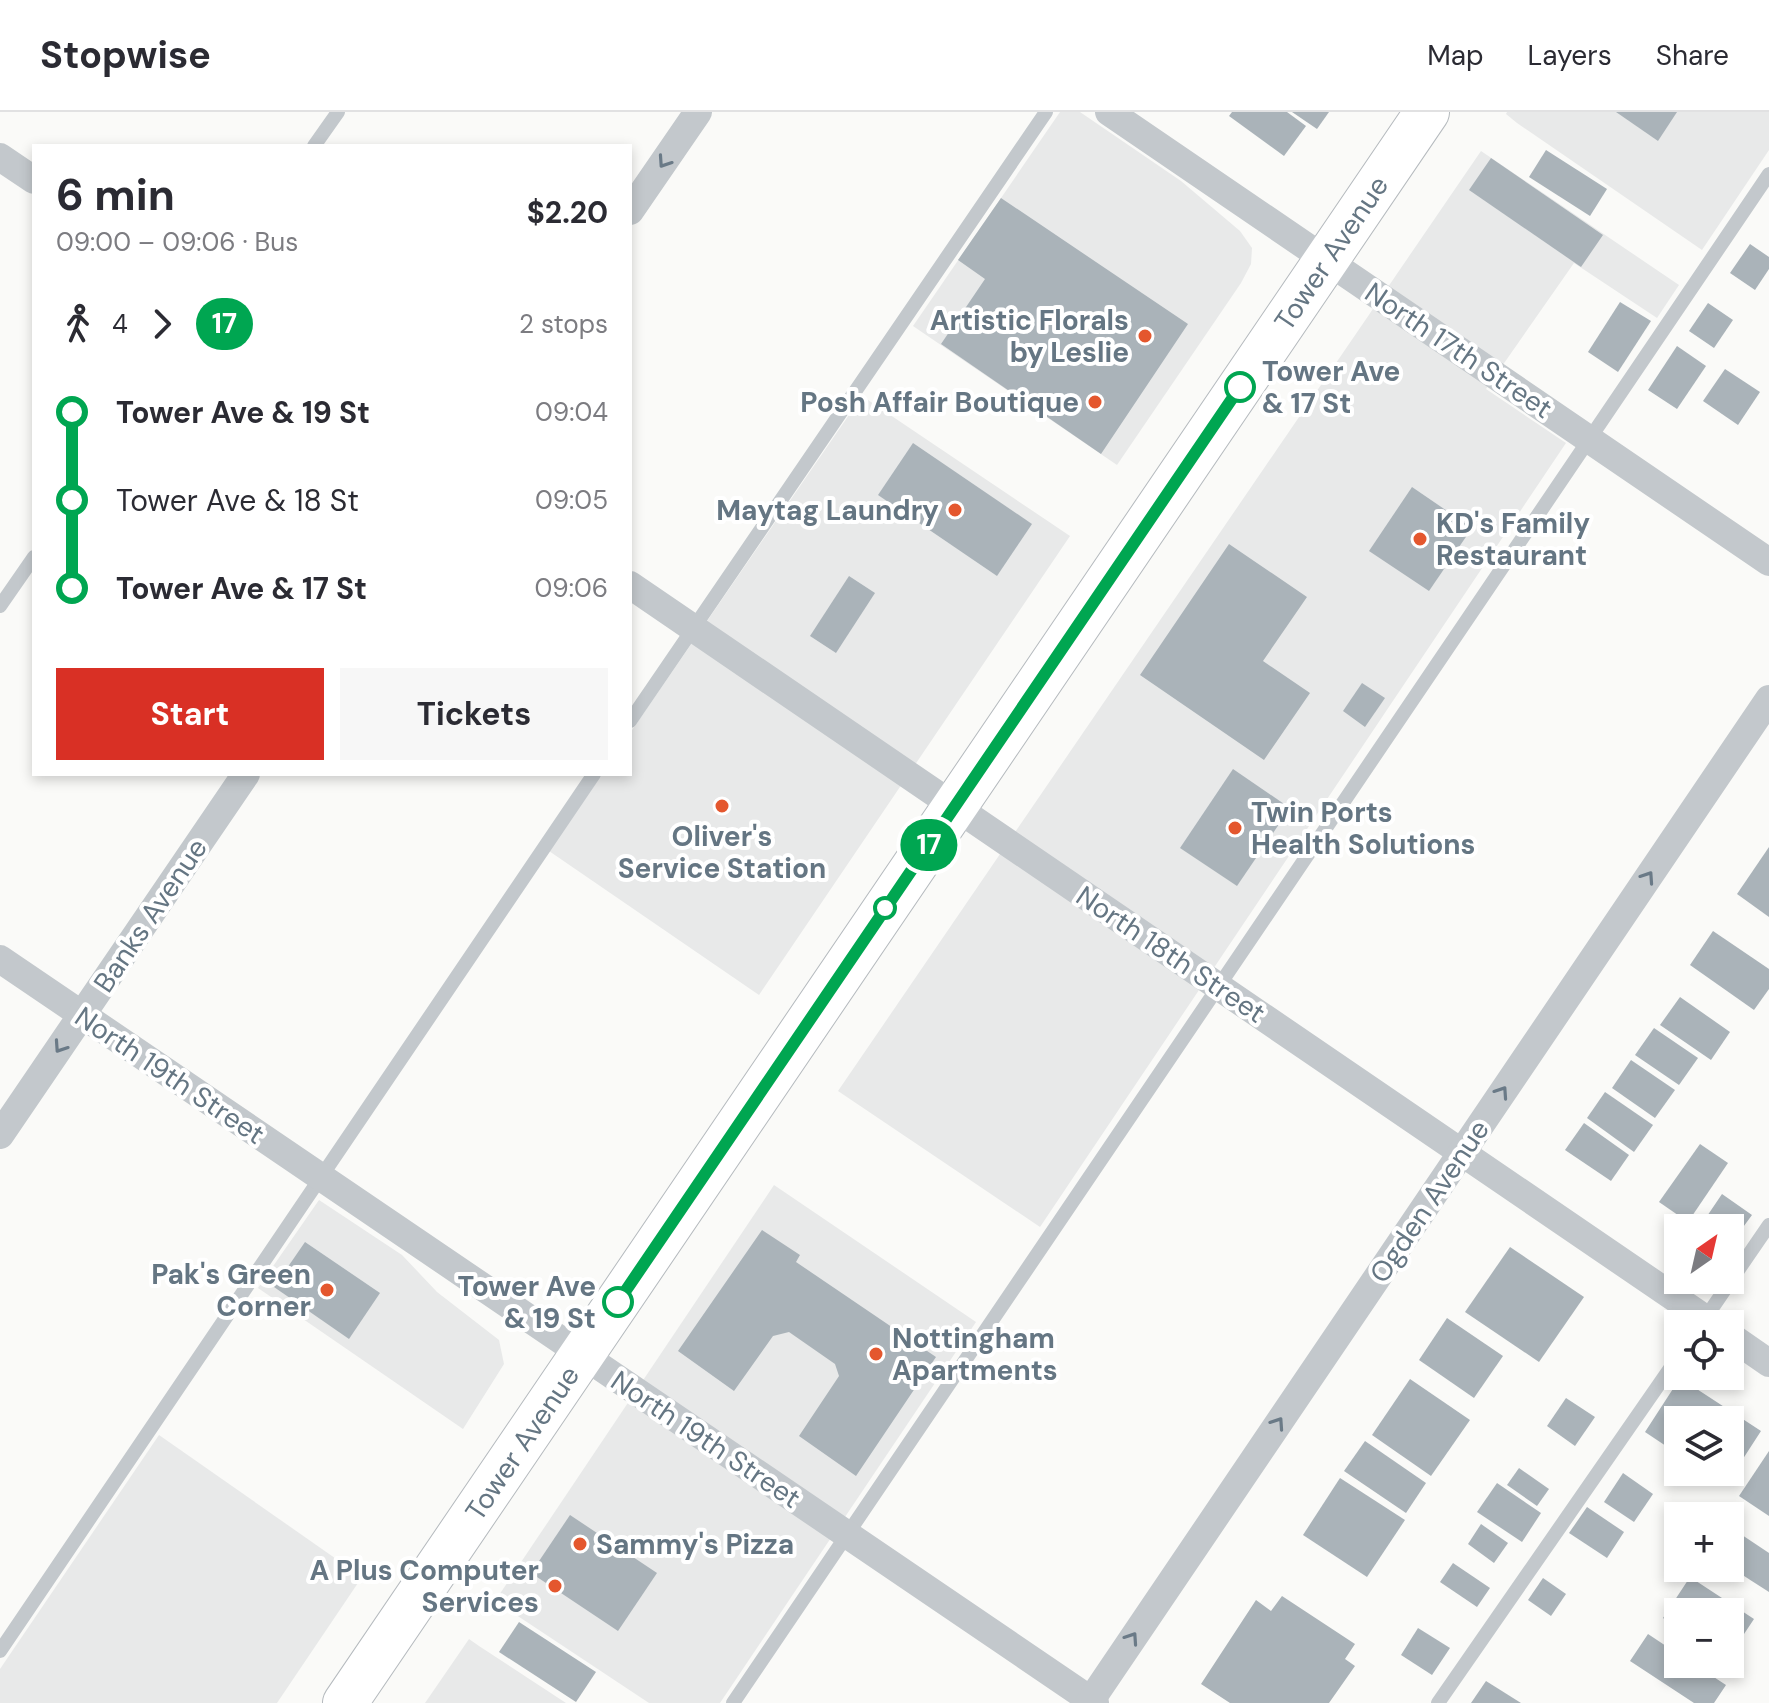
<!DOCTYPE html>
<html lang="en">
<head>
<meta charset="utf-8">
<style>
	body { margin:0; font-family:"DM Sans",sans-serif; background:#f7f7f7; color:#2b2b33; height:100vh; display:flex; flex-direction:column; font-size:30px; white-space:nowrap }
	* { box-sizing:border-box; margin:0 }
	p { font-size:26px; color:#7c7c81 }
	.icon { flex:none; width:44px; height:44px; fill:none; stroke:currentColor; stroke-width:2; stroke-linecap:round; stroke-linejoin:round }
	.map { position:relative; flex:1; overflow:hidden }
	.side { position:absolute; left:32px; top:32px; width:600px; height:632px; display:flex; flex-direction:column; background:#fff; border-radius:0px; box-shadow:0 4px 12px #0003 }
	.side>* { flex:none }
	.badge { padding:0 16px; border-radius:26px; font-size:28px; line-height:52px }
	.needle { width:52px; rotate:34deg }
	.buttons { position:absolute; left:1664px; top:1102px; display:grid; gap:16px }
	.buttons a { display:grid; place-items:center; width:80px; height:80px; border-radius:0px; background:#fff; box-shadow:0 4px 12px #0003; font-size:40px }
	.map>.badge { position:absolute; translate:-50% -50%; box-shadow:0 0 0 4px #fff }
	.legs { display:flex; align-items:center; gap:12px; height:88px; padding:0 24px; font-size:26px }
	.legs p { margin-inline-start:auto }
	.headline { display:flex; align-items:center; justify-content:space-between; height:136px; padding:0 24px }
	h1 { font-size:44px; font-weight:700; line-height:60px }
	.button { display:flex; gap:16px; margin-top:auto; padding:16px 24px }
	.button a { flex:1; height:92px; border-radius:0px; background:#d93025; color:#fff; font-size:32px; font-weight:700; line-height:92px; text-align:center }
	.button a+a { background:#f7f7f7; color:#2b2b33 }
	ul { padding:0 24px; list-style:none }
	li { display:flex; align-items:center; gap:28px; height:88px; font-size:30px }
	li i { display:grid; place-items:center; width:12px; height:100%; margin:0 10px; background:currentColor }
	li i::after { content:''; width:20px; height:20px; margin:-10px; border:6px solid; border-radius:50%; background:#fff }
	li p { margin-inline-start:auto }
	li:first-child i { background:linear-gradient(#0000 50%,currentColor 0) }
	li:last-child i { background:linear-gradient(currentColor 50%,#0000 0) }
	header { display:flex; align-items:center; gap:48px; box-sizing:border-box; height:112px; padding:0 40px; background:#fff; border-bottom:2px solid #e1e1e2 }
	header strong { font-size:38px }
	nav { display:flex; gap:44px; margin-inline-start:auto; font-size:28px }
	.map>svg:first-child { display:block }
</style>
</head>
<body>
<header>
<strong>Stopwise</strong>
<nav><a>Map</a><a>Layers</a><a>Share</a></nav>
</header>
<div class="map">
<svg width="1769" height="1591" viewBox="0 0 1769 1591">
	<rect width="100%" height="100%" fill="#fafaf8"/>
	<g fill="#e8e9e9">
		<path d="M1060,0H1080L1181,69L1240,119L1252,136L1251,152L1241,171L1117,353L913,214Z"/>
		<path d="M1507,0H1769V38L1702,138L1517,11L1506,2Z"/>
		<path d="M1481,39L1679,173L1657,206L1574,151L1486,277L1566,331L1040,1115L838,979Z"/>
		<path d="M862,284L1070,424L759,883L549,739L602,662H630V621Z"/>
		<path d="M774,1073L976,1210L720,1591H649L495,1489Z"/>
		<path d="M319,1088L402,1143L437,1180L499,1228L504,1252L463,1317L258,1176Z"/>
		<path d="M159,1323L362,1465L277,1591H0V1557Z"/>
		<path d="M469,1527L479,1534L566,1591H425Z"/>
	</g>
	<g fill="#aab3b9">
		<path d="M1232,0H1287L1306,14L1284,44L1229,4Z"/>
		<path d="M1292,0H1329L1317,17Z"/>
		<path d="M1616,0H1677L1658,29Z"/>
		<path d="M1546,38L1607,77L1590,104L1529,65Z"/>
		<path d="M1491,46L1603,123L1581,155L1469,78Z"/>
		<path d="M1001,86L1188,212L1101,342L941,232L985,167L958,148Z"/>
		<path d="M1750,132L1769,145V157L1755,178L1730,161Z"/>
		<path d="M1620,190L1651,209L1618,260L1588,240Z"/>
		<path d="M1708,191L1733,208L1714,236L1689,219Z"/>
		<path d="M1677,234L1706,254L1677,297L1648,278Z"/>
		<path d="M1725,257L1760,280L1738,313L1703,289Z"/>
		<path d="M913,331L1032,412L997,464L878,383Z"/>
		<path d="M1412,375L1472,416L1429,479L1369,439Z"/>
		<path d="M1229,432L1307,485L1263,549L1310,581L1264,648L1140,563Z"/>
		<path d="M849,464L875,481L836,541L810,524Z"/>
		<path d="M1362,571L1385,586L1365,615L1343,599Z"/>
		<path d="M1233,657L1290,696L1237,774L1180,736Z"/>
		<path d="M1769,735V805L1737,782Z"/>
		<path d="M1713,819L1769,857V877L1754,898L1690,853Z"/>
		<path d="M1680,885L1730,920L1711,948L1660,913Z"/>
		<path d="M1654,916L1698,946L1679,973L1635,943Z"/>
		<path d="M1631,948L1675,978L1655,1006L1612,976Z"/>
		<path d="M1605,980L1653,1013L1634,1040L1587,1006Z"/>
		<path d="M1584,1011L1629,1043L1611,1069L1565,1038Z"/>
		<path d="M1700,1032L1728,1051L1688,1110L1659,1090Z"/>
		<path d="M1722,1082L1752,1103L1730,1133V1116H1699Z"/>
		<path d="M762,1118L800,1143L796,1150L936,1245L856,1364L799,1324L839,1264L835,1252L789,1220L773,1224L734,1279L678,1239Z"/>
		<path d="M305,1130L380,1181L349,1227L274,1175Z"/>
		<path d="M1510,1135L1584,1185L1539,1250L1465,1200Z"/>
		<path d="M1447,1206L1503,1244L1474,1286L1419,1248Z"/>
		<path d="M1680,1266L1761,1319L1726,1373L1706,1360H1730V1308H1678V1342L1645,1320Z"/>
		<path d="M1410,1267L1470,1308L1431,1364L1372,1323Z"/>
		<path d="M1566,1286L1595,1305L1575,1334L1547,1314Z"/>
		<path d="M1365,1329L1426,1371L1406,1401L1344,1359Z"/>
		<path d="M1769,1339V1404L1739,1384Z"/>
		<path d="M1519,1356L1549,1377L1537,1394L1507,1373Z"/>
		<path d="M1623,1361L1653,1382L1634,1410L1604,1390Z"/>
		<path d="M1340,1366L1405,1408L1367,1465L1303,1423Z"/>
		<path d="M1497,1371L1541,1401L1522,1430L1477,1400Z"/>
		<path d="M1587,1395L1624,1420L1607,1446L1569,1421Z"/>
		<path d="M570,1403L657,1461L618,1519L531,1461Z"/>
		<path d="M1481,1412L1508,1431L1494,1451L1468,1432Z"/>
		<path d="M1736,1419L1769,1441V1480L1730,1455V1428Z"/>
		<path d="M1453,1451L1490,1476L1477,1495L1440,1470Z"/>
		<path d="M1690,1465L1754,1507L1730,1543V1500H1678V1516L1663,1506Z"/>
		<path d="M1543,1466L1566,1482L1551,1504L1528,1488Z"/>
		<path d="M1282,1484L1355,1532L1345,1547L1355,1554L1329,1591H1230L1201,1572L1256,1488L1271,1499Z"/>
		<path d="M519,1510L596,1560L576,1590L499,1540Z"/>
		<path d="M1418,1516L1450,1536L1432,1563L1401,1543Z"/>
		<path d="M1648,1522L1678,1542V1552H1694L1726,1573L1714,1591H1694L1630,1549Z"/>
		<path d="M1486,1569L1521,1591H1471Z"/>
	</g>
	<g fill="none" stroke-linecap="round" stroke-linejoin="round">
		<g stroke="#b5babe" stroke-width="46">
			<path id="primary" d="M345,1591L1427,0"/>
		</g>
		<g stroke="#c3c8cc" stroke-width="14">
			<path d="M314,34L338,0"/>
			<path d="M0,494L34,445"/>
			<path d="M630,609L1046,0"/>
			<path d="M1704,1208L1769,1113"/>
			<path d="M0,1539L594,662"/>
			<path d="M733,1591L1769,62"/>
			<path d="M1438,1591L1678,1245"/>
		</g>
		<g stroke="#c3c8cc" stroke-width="28">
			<path d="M1109,0L1769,450"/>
			<path d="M0,45L34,68"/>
			<path d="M630,99L698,0"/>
			<path d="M630,473L1713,1212"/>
			<path d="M0,847L1095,1591"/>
			<path d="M0,1023L246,662"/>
			<path d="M1730,1224L1769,1251"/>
			<path d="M1089,1591L1769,587"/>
		</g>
		<use href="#primary" stroke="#fff" stroke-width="44"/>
	</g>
	<defs><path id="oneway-chevron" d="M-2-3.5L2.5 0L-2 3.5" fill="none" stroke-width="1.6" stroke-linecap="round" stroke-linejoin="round" transform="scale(2)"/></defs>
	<g stroke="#6a7a87">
		<use href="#oneway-chevron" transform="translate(664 50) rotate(124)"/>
		<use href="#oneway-chevron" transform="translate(1648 765) rotate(-56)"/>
		<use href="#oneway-chevron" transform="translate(60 935) rotate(124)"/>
		<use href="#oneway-chevron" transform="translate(1502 980) rotate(-56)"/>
		<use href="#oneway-chevron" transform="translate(1278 1311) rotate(-56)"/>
		<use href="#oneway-chevron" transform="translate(1132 1526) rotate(-56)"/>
	</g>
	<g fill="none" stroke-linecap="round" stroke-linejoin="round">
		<g stroke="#fff" stroke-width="18">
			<path id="line-1" d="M618,1190L1240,275"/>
		</g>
		<use href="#line-1" stroke="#00a651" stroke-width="12"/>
	</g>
	<g fill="#e4572e" stroke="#fff" stroke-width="3">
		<circle cx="1145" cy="224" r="8"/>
		<circle cx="1095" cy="290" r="8"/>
		<circle cx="955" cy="398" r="8"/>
		<circle cx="1420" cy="427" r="8"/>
		<circle cx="722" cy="694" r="8"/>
		<circle cx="1235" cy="716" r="8"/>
		<circle cx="327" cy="1178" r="8"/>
		<circle cx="876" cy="1242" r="8"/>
		<circle cx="580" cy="1432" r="8"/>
		<circle cx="555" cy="1474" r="8"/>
	</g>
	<g fill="#fff" stroke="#00a651" stroke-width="4">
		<circle cx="1240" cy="275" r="14"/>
		<circle cx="885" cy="796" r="10"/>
		<circle cx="618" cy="1190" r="14"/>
	</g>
	<g text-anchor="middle" stroke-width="8" stroke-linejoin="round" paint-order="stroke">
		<g font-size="28" fill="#657683" stroke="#fff">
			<text transform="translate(1331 141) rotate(-56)" y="10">Tower Avenue</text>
			<text transform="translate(1459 238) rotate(34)" y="10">North 17th Street</text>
			<text transform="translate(150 803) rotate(-56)" y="10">Banks Avenue</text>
			<text transform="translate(1171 842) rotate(34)" y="10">North 18th Street</text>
			<text transform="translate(170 963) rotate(34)" y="10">North 19th Street</text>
			<text transform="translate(1429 1089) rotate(-56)" y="10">Ogden Avenue</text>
			<text transform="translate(706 1327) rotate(34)" y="10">North 19th Street</text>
			<text transform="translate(522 1331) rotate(-56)" y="10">Tower Avenue</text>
		</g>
		<g font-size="28" font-weight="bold" fill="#657683" stroke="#fff" text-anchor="end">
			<text x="1129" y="218">Artistic Florals<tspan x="1129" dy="32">by Leslie</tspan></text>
			<text x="1079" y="300">Posh Affair Boutique</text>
			<text x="939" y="408">Maytag Laundry</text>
			<text x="1436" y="421" text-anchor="start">KD's Family<tspan x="1436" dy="32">Restaurant</tspan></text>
			<text x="1251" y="710" text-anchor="start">Twin Ports<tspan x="1251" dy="32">Health Solutions</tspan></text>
			<text x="722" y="734" text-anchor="middle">Oliver's<tspan x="722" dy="32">Service Station</tspan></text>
			<text x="311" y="1172">Pak's Green<tspan x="311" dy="32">Corner</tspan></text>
			<text x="892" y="1236" text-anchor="start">Nottingham<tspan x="892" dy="32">Apartments</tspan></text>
			<text x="596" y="1442" text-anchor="start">Sammy's Pizza</text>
			<text x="539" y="1468">A Plus Computer<tspan x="539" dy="32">Services</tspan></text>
		</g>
		<g font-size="28" font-weight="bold" fill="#657683" stroke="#fff" text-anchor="start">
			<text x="1262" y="269">Tower Ave<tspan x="1262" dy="32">&amp; 17 St</tspan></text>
			<text x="596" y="1184" text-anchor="end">Tower Ave<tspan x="596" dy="32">&amp; 19 St</tspan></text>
		</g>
	</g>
</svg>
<div class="buttons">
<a><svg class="needle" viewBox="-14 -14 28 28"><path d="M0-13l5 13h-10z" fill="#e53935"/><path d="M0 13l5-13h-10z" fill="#7c7c81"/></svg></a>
<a><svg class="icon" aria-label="locate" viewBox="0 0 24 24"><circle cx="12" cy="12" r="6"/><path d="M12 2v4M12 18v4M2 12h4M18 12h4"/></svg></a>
<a><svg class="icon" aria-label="layers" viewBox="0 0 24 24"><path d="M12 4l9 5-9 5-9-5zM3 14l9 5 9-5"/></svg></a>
<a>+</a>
<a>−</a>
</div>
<b class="badge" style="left:929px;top:733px;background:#00a651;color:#fff">17</b>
<section class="side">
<div class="headline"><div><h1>6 min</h1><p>09:00 – 09:06 · Bus</p></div><b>$2.20</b></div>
<div class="legs"><svg class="icon" aria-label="walk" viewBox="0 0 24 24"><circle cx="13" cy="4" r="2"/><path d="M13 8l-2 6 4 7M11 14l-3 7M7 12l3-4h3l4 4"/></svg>4<svg class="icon" aria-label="forward" viewBox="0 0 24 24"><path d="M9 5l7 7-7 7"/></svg><b class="badge" style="background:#00a651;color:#fff">17</b><p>2 stops</p></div>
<ul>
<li><i style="color:#00a651"></i><b>Tower Ave &amp; 19 St</b><p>09:04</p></li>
<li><i style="color:#00a651"></i><span>Tower Ave &amp; 18 St</span><p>09:05</p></li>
<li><i style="color:#00a651"></i><b>Tower Ave &amp; 17 St</b><p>09:06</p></li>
</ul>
<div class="button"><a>Start</a><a>Tickets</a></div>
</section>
</div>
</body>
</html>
